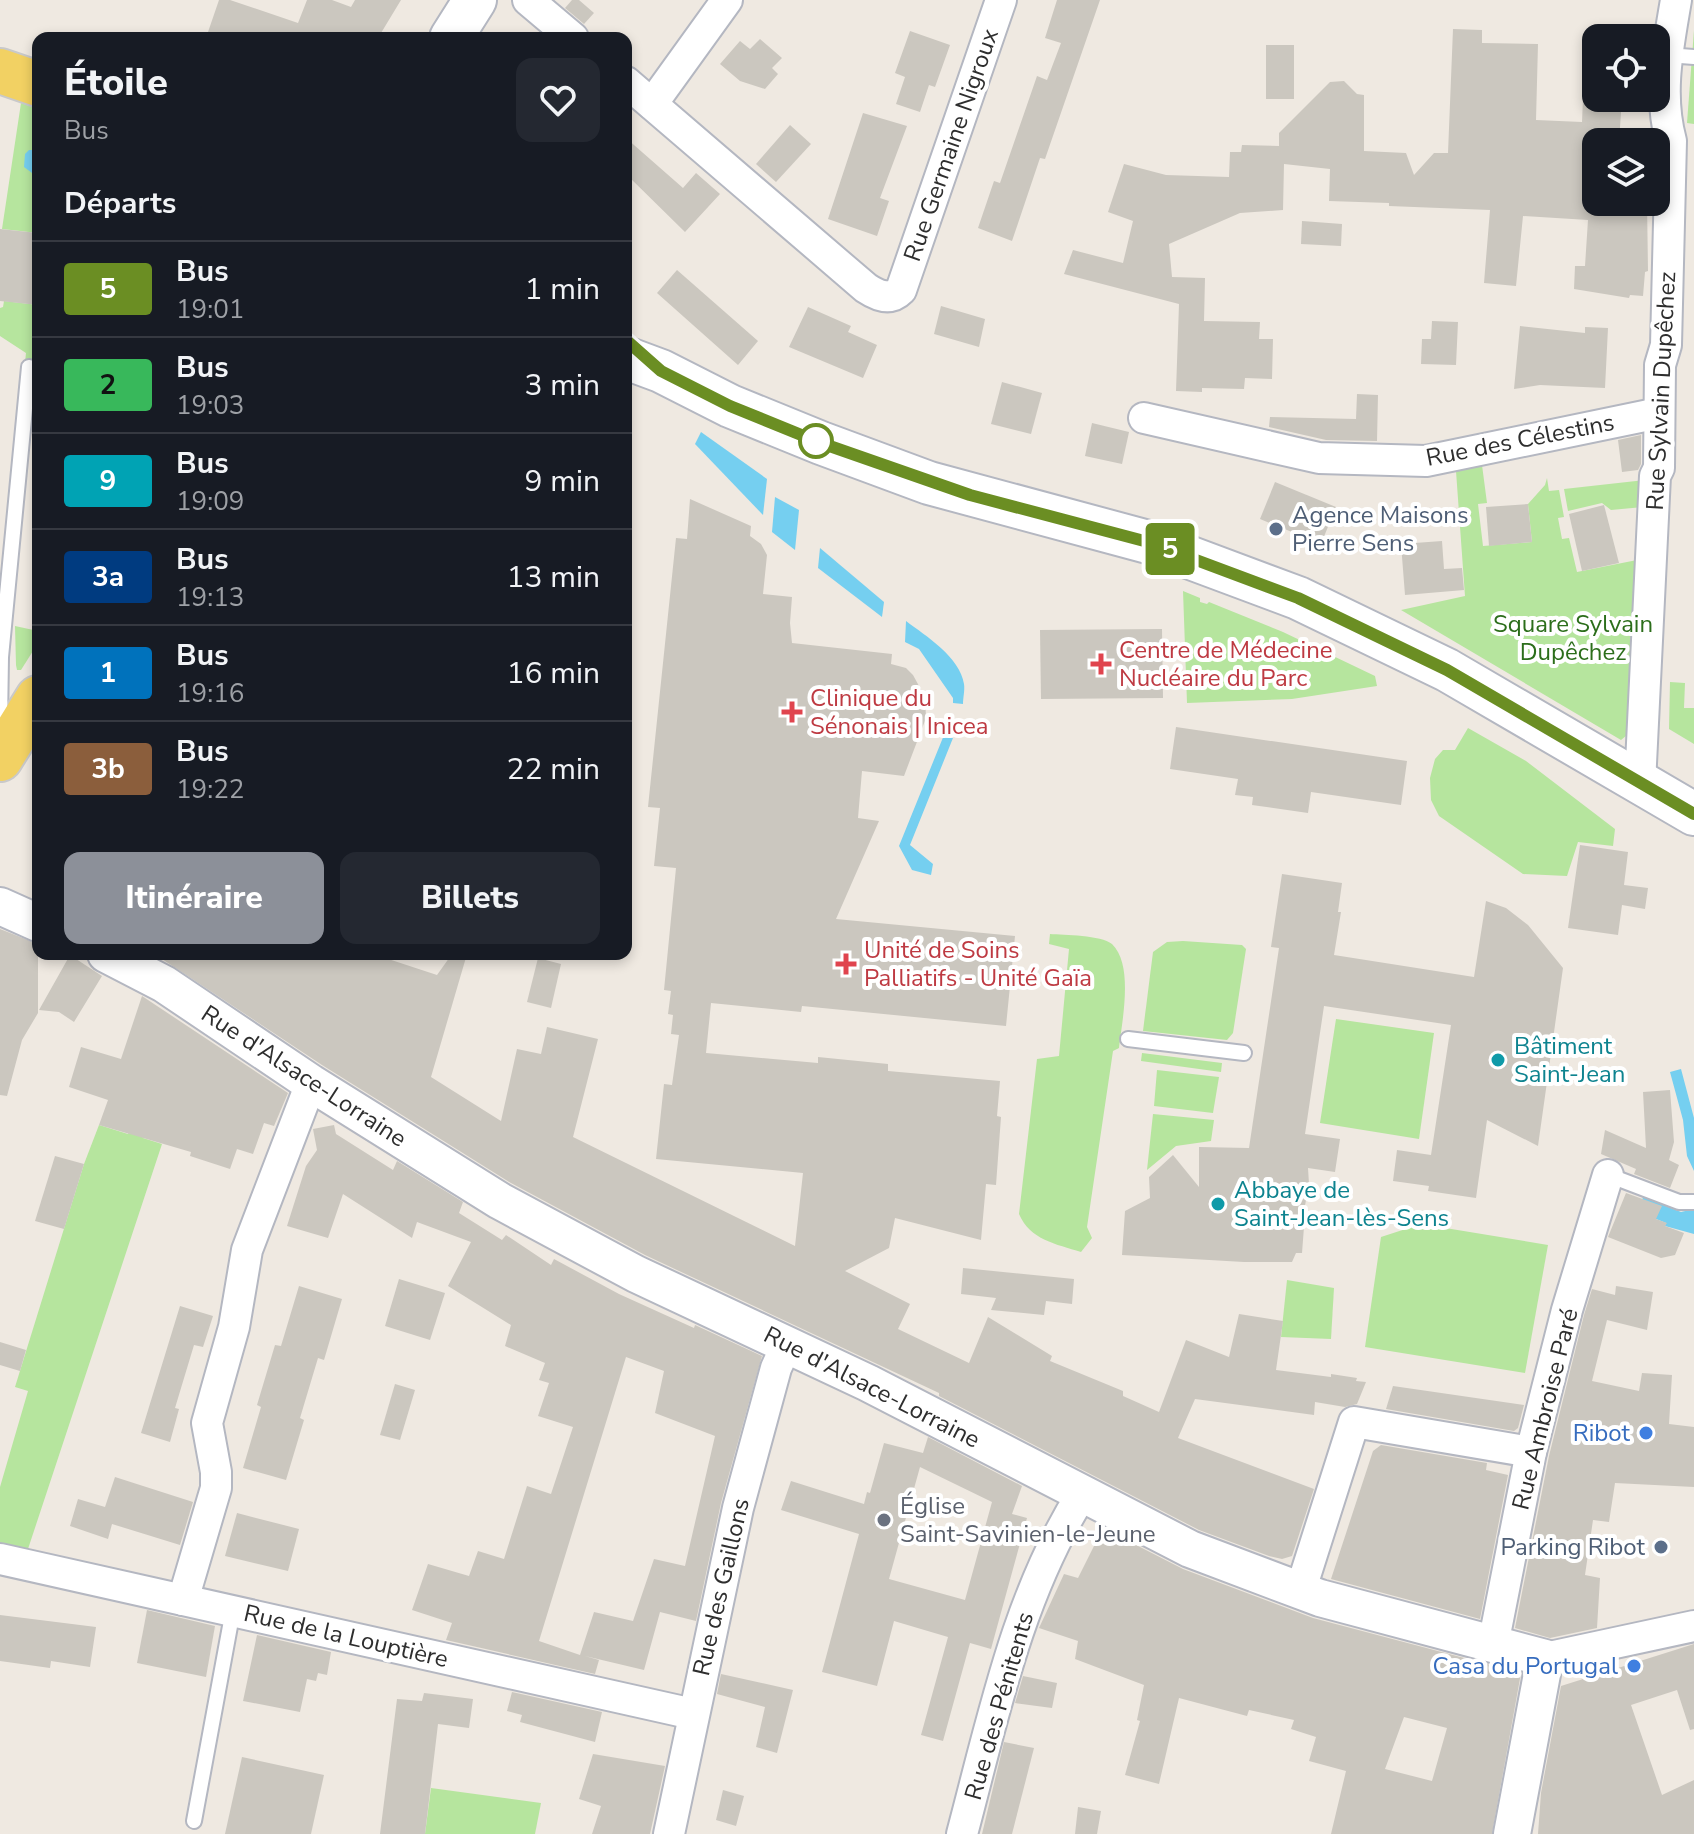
<!DOCTYPE html>
<html lang="fr">
<head>
<meta charset="utf-8">
<style>
	body { margin:0; font-family:"Nunito Sans",sans-serif; background:#242831; color:#f1f3f6; height:100vh; display:flex; flex-direction:column; font-size:30px; white-space:nowrap }
	* { box-sizing:border-box; margin:0 }
	p { font-size:26px; color:#9ea1a6 }
	.icon { flex:none; width:44px; height:44px; fill:none; stroke:currentColor; stroke-width:2; stroke-linecap:round; stroke-linejoin:round }
	.map { position:relative; flex:1; overflow:hidden }
	.side { position:absolute; left:32px; top:32px; width:600px; height:928px; display:flex; flex-direction:column; background:#171b24; border-radius:16px; box-shadow:0 4px 12px #0003 }
	.side>* { flex:none }
	.badge { padding:0 16px; border-radius:6px; font-size:28px; line-height:52px }
	.fabs { position:absolute; left:1582px; top:24px; display:grid; gap:16px }
	.fabs a { display:grid; place-items:center; width:88px; height:88px; border-radius:16px; background:#171b24; box-shadow:0 4px 12px #0003; font-size:40px }
	.map>.badge { position:absolute; translate:-50% -50%; box-shadow:0 0 0 4px #fff }
	h2 { padding:0 32px; font-size:30px; line-height:72px }
	.round { display:grid; place-items:center; flex:none; width:84px; height:84px; border-radius:16px; background:#242831 }
	.head { display:flex; align-items:center; justify-content:space-between; height:136px; padding:0 32px }
	h1 { font-size:38px; font-weight:800; line-height:60px }
	.cta { display:flex; gap:16px; margin-top:auto; padding:16px 32px }
	.cta a { flex:1; height:92px; border-radius:16px; background:#8c9099; color:#fff; font-size:32px; font-weight:800; line-height:92px; text-align:center }
	.cta a+a { background:#242831; color:#f1f3f6 }
	ul { padding:0; list-style:none }
	li { display:flex; align-items:center; gap:24px; height:96px; padding:0 32px; border-top:2px solid #363941 }
	li div { flex:1 }
	li b { display:block; font-size:30px }
	li em { font-style:normal }
	li .badge { min-width:88px; font-weight:700; text-align:center }
	.map>svg:first-child { display:block }
</style>
</head>
<body>
<div class="map">
<svg width="1694" height="1834" viewBox="0 0 1694 1834">
	<rect width="100%" height="100%" fill="#efe9e1"/>
	<g fill="#b6e59e">
		<path d="M1694,30V124L1687,123Z"/>
		<path d="M21,103L38,109V150H29L32,173H38V233L2,229Z"/>
		<path d="M4,301L38,305V364L25,363L26,353L0,336V308L3,307Z"/>
		<path d="M1482,465L1487,503L1478,504L1483,546L1532,542L1528,504L1545,485L1547,478L1549,491L1559,490L1564,517L1558,518L1562,539L1569,538L1577,572L1642,559L1632,731L1621,740L1401,610L1465,596L1456,471Z"/>
		<path d="M1645,480L1643,507L1611,510L1602,503L1568,511L1564,489Z"/>
		<path d="M1183,591L1200,598V602L1207,604L1209,602L1283,632L1375,676L1377,686L1292,699L1187,703Z"/>
		<path d="M15,626L38,631V643L21,670H17L16,665Z"/>
		<path d="M1670,682L1685,683L1684,708H1694V744L1669,729Z"/>
		<path d="M1468,728L1526,761L1615,829L1613,846L1578,842L1567,876L1523,874L1439,816L1431,800L1430,778L1435,759L1443,750H1455Z"/>
		<path d="M1050,934C1064,935 1101,935 1112,944C1134,965 1122,1021 1119,1048L1113,1051L1087,1227L1092,1238L1081,1252C1056,1244 1030,1240 1019,1214L1037,1059L1059,1056L1069,949L1049,944Z"/>
		<path d="M1183,941L1242,945L1246,949L1233,1033L1227,1040L1143,1031L1153,952L1167,942Z"/>
		<path d="M1336,1019L1434,1033L1419,1139L1320,1123Z"/>
		<path d="M1142,1053L1222,1063L1221,1072L1141,1061Z"/>
		<path d="M1157,1070L1219,1077L1213,1113L1154,1106Z"/>
		<path d="M1153,1114L1214,1120L1211,1141L1176,1146L1147,1170Z"/>
		<path d="M134,1116L143,1138L162,1144L27,1552L0,1543V1487L28,1391L15,1387L84,1164L99,1125L128,1134Z"/>
		<path d="M1421,1224L1548,1245L1525,1373L1365,1347L1381,1237Z"/>
		<path d="M1287,1280L1334,1288L1331,1339L1281,1337Z"/>
		<path d="M431,1788L541,1803L535,1834H425Z"/>
	</g>
	<g fill="#75cff0">
		<path d="M29,150H38V173H32L24,167L25,154Z"/>
		<path d="M701,432L767,479L763,515L695,444Z"/>
		<path d="M775,497L799,510L795,550L772,532Z"/>
		<path d="M820,548L884,602L882,617L818,568Z"/>
		<path d="M906,621C926,636 960,657 964,684C965,690 963,698 963,704L953,703V698L919,649L905,642Z"/>
		<path d="M944,735L953,738L910,845L933,864L931,875L912,870L899,846Z"/>
		<path d="M1681,1069L1694,1118V1171L1687,1156L1683,1120L1670,1072Z"/>
		<path d="M1643,1197L1681,1212L1694,1209V1234L1665,1226L1666,1223L1639,1212Z"/>
	</g>
	<g fill="#cbc7bf" fill-rule="evenodd">
		<path d="M219,0H230L298,23L307,0H332L351,7L355,0H401L378,38H222L208,32Z"/>
		<path d="M572,0H579L594,13L584,24L565,8Z"/>
		<path d="M1057,0H1100L1045,159L1040,158L1012,241L978,228L994,181L1000,183L1037,76L1047,80L1061,43L1045,38Z"/>
		<path d="M1453,29L1482,30V43L1538,44L1536,120L1582,122L1583,98H1622L1619,142H1596V202H1647L1648,271L1645,272L1643,296L1630,295L1629,298L1574,289L1575,266H1585L1588,220L1523,216L1516,286L1484,283L1490,210L1389,206V203L1329,201L1330,169L1284,164L1283,210L1240,213L1169,244L1172,277L1205,278L1204,321L1260,322L1259,339H1273L1272,379L1245,378L1244,389L1202,388V392L1176,391L1179,304L1064,274L1073,250L1123,263L1133,221L1108,212L1124,164L1166,175L1229,177L1230,152H1241L1242,145L1279,146V133L1330,82L1344,81L1357,94L1364,95V151L1406,153L1414,175L1434,153H1448Z"/>
		<path d="M910,31L950,45L935,87L929,85L920,112L896,104L905,77L895,73Z"/>
		<path d="M760,39L782,58L772,68L778,74L765,89L740,81L720,64L740,41L750,49Z"/>
		<rect x="1266" y="45" width="28" height="54"/>
		<path d="M863,113L907,126L880,198L889,201L877,236L828,219Z"/>
		<path d="M790,125L811,144L776,182L756,164Z"/>
		<path d="M626,138L683,188L696,173L720,194L685,232L626,174Z"/>
		<path d="M1302,221L1342,224L1341,246L1301,244Z"/>
		<path d="M0,229L38,233V305L0,301Z"/>
		<path d="M677,270L758,341L738,365L657,293Z"/>
		<path d="M941,306L985,319L979,347L934,334Z"/>
		<path d="M808,307L851,326L848,332L877,345L863,378L789,347Z"/>
		<path d="M1432,321L1458,322L1456,365L1421,364L1422,339H1431Z"/>
		<path d="M1520,326L1585,333V327L1608,328L1605,388L1540,385L1514,389Z"/>
		<path d="M1002,382L1042,393L1031,434L991,424Z"/>
		<path d="M1357,394L1378,395L1377,441L1326,440L1269,427L1270,417L1356,419Z"/>
		<path d="M1092,423L1129,432L1122,464L1085,456Z"/>
		<path d="M1641,435V464L1638,470L1622,472L1618,440Z"/>
		<path d="M1275,482L1336,507L1321,544L1260,519Z"/>
		<path d="M690,499L751,526L750,536L761,544L767,555L763,594L792,597L790,623L792,643L892,654L891,664L906,668L913,675L925,697L926,718L904,776L862,771L858,818L879,821L836,919L1015,936L1006,1026L802,1006L801,1012L711,1003L706,1053L818,1063V1057L888,1064V1071L1000,1081L997,1116L1001,1117L996,1185L986,1184L981,1240L895,1218L889,1248L845,1271L910,1304L898,1329L969,1363L988,1317L1052,1356L1050,1361L1123,1391V1396L1159,1412L1186,1340L1229,1357L1239,1314L1283,1321L1276,1370L1331,1377V1374L1357,1378L1356,1381L1366,1382L1357,1404L1345,1407L1315,1402L1314,1415L1195,1399L1178,1438L1314,1489L1292,1556L1282,1559L1269,1556L1199,1530L939,1396V1393L645,1255L511,1183L322,1065L162,959L165,954H373L437,975L452,954H467L431,1077L501,1121L517,1049L541,1054L547,1027L598,1039L573,1137L795,1246L803,1173L656,1159L664,1084L672,1085L679,1035L671,1034L673,1015L668,1014L671,991L664,990L676,868L654,866L660,808L648,807L676,538L687,539Z"/>
		<path d="M1528,504L1532,542L1489,546L1486,507Z"/>
		<path d="M1604,505L1619,563L1582,571L1569,514Z"/>
		<path d="M1442,541L1444,569L1462,568L1464,590L1405,595L1401,544Z"/>
		<path d="M1162,629L1163,698L1041,699L1040,630Z"/>
		<path d="M1176,727L1407,761L1401,805L1311,792L1308,813L1252,805L1253,797L1235,795L1238,779L1170,769Z"/>
		<path d="M1580,845L1628,852L1624,885L1648,888L1645,909L1622,905L1618,935L1568,928Z"/>
		<path d="M1282,874L1342,883L1338,912H1341L1334,955L1474,977L1486,901L1506,908L1528,925L1563,968L1538,1146L1487,1120L1476,1198L1428,1191L1429,1186L1393,1181L1397,1150L1431,1155L1451,1025L1324,1006L1305,1134L1340,1139L1335,1172L1308,1168L1309,1184L1301,1227H1304L1302,1253H1296L1292,1262H1244L1122,1255L1125,1211L1150,1198L1149,1177L1173,1155L1199,1187V1147L1249,1148L1279,948L1271,947Z"/>
		<path d="M0,929L38,944V1013L22,1040L7,1096L0,1095Z"/>
		<path d="M70,955L102,976L74,1022L59,1012L39,1010Z"/>
		<path d="M538,958L561,964L551,1008L527,1002Z"/>
		<path d="M142,996L288,1093L274,1126L264,1123L253,1154L237,1149L230,1169L190,1156L191,1152L99,1125L108,1100L69,1087L81,1047L121,1059Z"/>
		<path d="M1670,1090L1674,1142L1669,1160L1679,1165L1670,1188L1634,1174L1636,1169L1601,1154L1605,1130L1646,1148L1643,1092Z"/>
		<path d="M334,1125L336,1134L393,1170L397,1161L463,1202L459,1213L502,1240L506,1235L551,1265L554,1259L619,1294L694,1328L695,1325L762,1356L721,1503L696,1621L660,1612L644,1670L585,1656L599,1660L595,1674L446,1640L452,1623L412,1610L428,1564L469,1576L478,1551L504,1559L527,1486L551,1494L573,1427L538,1416L549,1383L539,1380L545,1363L505,1346L511,1325L448,1286L471,1242L417,1222L412,1238L343,1194L328,1238L287,1226L306,1166L317,1150L313,1129ZM626,1357L664,1371L655,1413L715,1436L685,1566L654,1559L633,1621L594,1612L580,1655L539,1641Z"/>
		<path d="M55,1156L84,1164L64,1229L35,1221Z"/>
		<path d="M1626,1193L1662,1206L1656,1219L1667,1223L1665,1226L1684,1233L1675,1255L1661,1258L1608,1237Z"/>
		<path d="M963,1268L1074,1279L1072,1304L1046,1301L1044,1315L991,1310L996,1298L961,1294Z"/>
		<path d="M399,1279L445,1293L430,1340L385,1326Z"/>
		<path d="M299,1286L342,1299L324,1360L318,1358L300,1418L304,1420L286,1480L243,1468L261,1407L257,1405L275,1345L281,1346Z"/>
		<path d="M1616,1286L1653,1292L1647,1330L1607,1320L1592,1381L1639,1391L1642,1373L1672,1375L1669,1424L1694,1427V1487L1615,1483L1609,1522L1593,1520L1585,1575L1600,1578L1597,1628L1550,1638L1515,1628L1549,1456L1584,1315L1592,1289L1615,1295Z"/>
		<path d="M180,1306L213,1316L203,1347L194,1345L175,1408L179,1409L170,1442L141,1433Z"/>
		<path d="M0,1342L26,1350L20,1371L0,1365Z"/>
		<path d="M395,1384L415,1390L400,1440L380,1435Z"/>
		<path d="M1393,1386L1524,1405L1518,1428L1514,1431L1386,1409Z"/>
		<path d="M928,1437L1022,1486L1012,1514L1027,1518L991,1649L970,1643L943,1741L921,1735L948,1637L894,1621L877,1686L822,1672L859,1534L781,1510L791,1481L864,1504L867,1492L870,1493L884,1443L923,1453ZM920,1467L992,1502L965,1600L889,1579Z"/>
		<path d="M1381,1445L1487,1463L1486,1470L1508,1475L1480,1619L1331,1579L1373,1451Z"/>
		<path d="M115,1477L193,1502L180,1545L112,1524L108,1539L70,1526L78,1499L105,1507Z"/>
		<path d="M237,1513L299,1529L288,1571L225,1556Z"/>
		<path d="M1103,1528L1183,1569L1313,1618L1521,1673L1492,1834H1331L1346,1771L1309,1761L1316,1737L1291,1729L1294,1720L1249,1710L1247,1716L1179,1698L1159,1784L1125,1775L1140,1721L1137,1720L1144,1685L1075,1659L1078,1641L1039,1628L1064,1574L1078,1578ZM1404,1717L1447,1728L1432,1781L1385,1769Z"/>
		<path d="M147,1610L215,1626L206,1677L137,1663Z"/>
		<path d="M0,1615L96,1627L90,1667L51,1661L50,1668L0,1661Z"/>
		<path d="M257,1635L331,1652L327,1675L318,1673L316,1681L307,1679L300,1712L243,1701Z"/>
		<path d="M1694,1644V1729L1690,1730L1677,1690L1631,1705L1662,1795L1694,1780V1834H1538L1541,1793L1561,1686Z"/>
		<path d="M721,1674L793,1690L777,1753L756,1747L765,1707L717,1694Z"/>
		<path d="M1023,1676L1057,1683L1052,1708L1015,1703Z"/>
		<path d="M512,1692L602,1712L595,1742L520,1722L522,1715L507,1711Z"/>
		<path d="M424,1693L473,1699L469,1728L438,1724L425,1834H380L397,1699L422,1701Z"/>
		<path d="M1004,1742L1034,1748L1012,1834H982Z"/>
		<path d="M593,1754L665,1766L650,1834H592L601,1806L579,1799Z"/>
		<path d="M242,1757L324,1775L311,1834H225Z"/>
		<path d="M723,1790L744,1796L736,1826L716,1820Z"/>
		<path d="M1078,1807L1101,1811L1097,1834H1075Z"/>
	</g>
	<g fill="none" stroke-linecap="round" stroke-linejoin="round">
		<g stroke="#b4b7c1" stroke-width="18">
			<g id="service">
				<path d="M1667,55L1694,57"/>
				<path d="M12,729L0,722L1,657L29,367L38,369"/>
				<path d="M1128,1039L1244,1053"/>
				<path d="M1608,1175L1679,1202H1694"/>
				<path d="M194,1821L233,1610"/>
			</g>
		</g>
		<g stroke="#b4b7c1" stroke-width="34">
			<g id="minor">
				<path d="M528,0L573,38"/>
				<path d="M626,82L866,288C878,296 890,301 901,290L1001,0"/>
				<path d="M652,104L727,0"/>
				<path d="M1144,418L1319,458L1426,461L1659,413"/>
				<path d="M1640,784L1655,476L1659,468L1660,365L1666,345L1671,141C1658,94 1668,48 1676,0"/>
				<path d="M0,1559L693,1714"/>
				<path d="M1300,1592L1354,1422L1531,1452"/>
				<path d="M183,1600L216,1488V1472L207,1423L234,1327L247,1250L311,1083"/>
				<path d="M1493,1645L1531,1452L1567,1310L1608,1175"/>
				<path d="M1545,1658L1694,1626"/>
				<path d="M669,1834L738,1508L776,1368L787,1344"/>
				<path d="M962,1834C993,1718 1017,1597 1082,1494"/>
			</g>
		</g>
		<g stroke="#b4b7c1" stroke-width="40">
			<g id="tertiary">
				<path d="M0,906L38,923"/>
				<path d="M106,954L164,984L311,1083L500,1201L636,1274L868,1383L1190,1549L1320,1598L1545,1658L1512,1834"/>
			</g>
		</g>
		<g stroke="#b4b7c1" stroke-width="46">
			<g id="secondary">
				<path d="M451,38L475,0"/>
				<path d="M626,358L661,371L730,406L821,443L929,483L1148,542L1298,598L1447,670L1694,814"/>
			</g>
		</g>
		<g stroke="#c9c9c9" stroke-width="48">
			<g id="primary">
				<path d="M0,71L38,84"/>
				<path d="M0,759L38,698"/>
			</g>
		</g>
		<use href="#service" stroke="#fff" stroke-width="14"/>
		<use href="#minor" stroke="#fff" stroke-width="30"/>
		<use href="#tertiary" stroke="#fff" stroke-width="36"/>
		<use href="#secondary" stroke="#fff" stroke-width="42"/>
		<use href="#primary" stroke="#f2d163" stroke-width="44"/>
	</g>
	<g fill="none" stroke-linecap="round" stroke-linejoin="round">
		<g stroke="#fff" stroke-width="18">
			<path id="line" d="M626,340L661,371L730,406L821,443L970,495L1148,542L1298,598L1447,670L1694,814"/>
		</g>
		<use href="#line" stroke="#6b8e23" stroke-width="12"/>
	</g>
	<circle fill="#fff" stroke="#6b8e23" stroke-width="4" cx="816" cy="441" r="16"/>
	<g fill="#5c6f8a" stroke="#fff" stroke-width="3">
		<circle cx="1276" cy="529" r="8"/>
		<circle cx="1661" cy="1547" r="8"/>
	</g>
	<g fill="#e0444e" stroke="#fff" stroke-width="3">
		<path d="M1097 652h8v8h8v8h-8v8h-8v-8h-8v-8h8z"/>
		<path d="M788 700h8v8h8v8h-8v8h-8v-8h-8v-8h8z"/>
		<path d="M842 952h8v8h8v8h-8v8h-8v-8h-8v-8h8z"/>
	</g>
	<g fill="#0f9aa8" stroke="#fff" stroke-width="3">
		<circle cx="1498" cy="1060" r="8"/>
		<circle cx="1218" cy="1204" r="8"/>
	</g>
	<g fill="#3f7fe0" stroke="#fff" stroke-width="3">
		<circle cx="1646" cy="1433" r="8"/>
		<circle cx="1634" cy="1666" r="8"/>
	</g>
	<circle fill="#6b7280" stroke="#fff" stroke-width="3" cx="884" cy="1520" r="8"/>
	<g text-anchor="middle" stroke-width="8" stroke-linejoin="round" paint-order="stroke">
		<g font-size="24" fill="#2e2e2e" stroke="#fff">
			<text transform="translate(951 145) rotate(-71)" y="8">Rue Germaine Nigroux</text>
			<text transform="translate(1661 391) rotate(-87)" y="8">Rue Sylvain Dupêchez</text>
			<text transform="translate(1520 440) rotate(-11)" y="8">Rue des Célestins</text>
			<text transform="translate(304 1076) rotate(33)" y="8">Rue d'Alsace-Lorraine</text>
			<text transform="translate(872 1387) rotate(27)" y="8">Rue d'Alsace-Lorraine</text>
			<text transform="translate(1545 1409) rotate(-76)" y="8">Rue Ambroise Paré</text>
			<text transform="translate(721 1587) rotate(-77)" y="8">Rue des Gaillons</text>
			<text transform="translate(346 1636) rotate(13)" y="8">Rue de la Louptière</text>
			<text transform="translate(999 1706) rotate(-74)" y="8">Rue des Pénitents</text>
		</g>
		<g font-size="24" fill="#4e5e75" stroke="#fff" text-anchor="start">
			<text x="1292" y="523">Agence Maisons<tspan x="1292" dy="28">Pierre Sens</tspan></text>
			<text x="1645" y="1555" text-anchor="end">Parking Ribot</text>
		</g>
		<g font-size="24" fill="#2c6e1b" stroke="#fff">
			<text x="1573" y="632">Square Sylvain<tspan x="1573" dy="28">Dupêchez</tspan></text>
		</g>
		<g font-size="24" fill="#be3a42" stroke="#fff" text-anchor="start">
			<text x="1119" y="658">Centre de Médecine<tspan x="1119" dy="28">Nucléaire du Parc</tspan></text>
			<text x="810" y="706">Clinique du<tspan x="810" dy="28">Sénonais | Inicea</tspan></text>
			<text x="864" y="958">Unité de Soins<tspan x="864" dy="28">Palliatifs - Unité Gaïa</tspan></text>
		</g>
		<g font-size="24" fill="#0d838f" stroke="#fff" text-anchor="start">
			<text x="1514" y="1054">Bâtiment<tspan x="1514" dy="28">Saint-Jean</tspan></text>
			<text x="1234" y="1198">Abbaye de<tspan x="1234" dy="28">Saint-Jean-lès-Sens</tspan></text>
		</g>
		<g font-size="24" fill="#366cbe" stroke="#fff" text-anchor="end">
			<text x="1630" y="1441">Ribot</text>
			<text x="1618" y="1674">Casa du Portugal</text>
		</g>
		<g font-size="24" fill="#5b616d" stroke="#fff" text-anchor="start">
			<text x="900" y="1514">Église<tspan x="900" dy="28">Saint-Savinien-le-Jeune</tspan></text>
		</g>
	</g>
</svg>
<div class="fabs">
<a><svg class="icon" aria-label="locate" viewBox="0 0 24 24"><circle cx="12" cy="12" r="6"/><path d="M12 2v4M12 18v4M2 12h4M18 12h4"/></svg></a>
<a><svg class="icon" aria-label="layers" viewBox="0 0 24 24"><path d="M12 4l9 5-9 5-9-5zM3 14l9 5 9-5"/></svg></a>
</div>
<b class="badge" style="left:1170px;top:549px;background:#6b8e23;color:#fff">5</b>
<section class="side">
<div class="head"><div><h1>Étoile</h1><p>Bus</p></div><a class="round"><svg class="icon" aria-label="heart" viewBox="0 0 24 24"><path d="M12 20l-8-8c-3-5 5-10 8-4 3-6 11-1 8 4z"/></svg></a></div>
<h2>Départs</h2>
<ul>
<li><span class="badge" style="background:#6b8e23;color:#fff">5</span><div><b>Bus</b><p>19:01</p></div><em>1 min</em></li>
<li><span class="badge" style="background:#38b85b;color:#111">2</span><div><b>Bus</b><p>19:03</p></div><em>3 min</em></li>
<li><span class="badge" style="background:#00a3b4;color:#fff">9</span><div><b>Bus</b><p>19:09</p></div><em>9 min</em></li>
<li><span class="badge" style="background:#003b80;color:#fff">3a</span><div><b>Bus</b><p>19:13</p></div><em>13 min</em></li>
<li><span class="badge" style="background:#0072bc;color:#fff">1</span><div><b>Bus</b><p>19:16</p></div><em>16 min</em></li>
<li><span class="badge" style="background:#8b5e3c;color:#fff">3b</span><div><b>Bus</b><p>19:22</p></div><em>22 min</em></li>
</ul>
<div class="cta"><a>Itinéraire</a><a>Billets</a></div>
</section>
</div>
</body>
</html>
